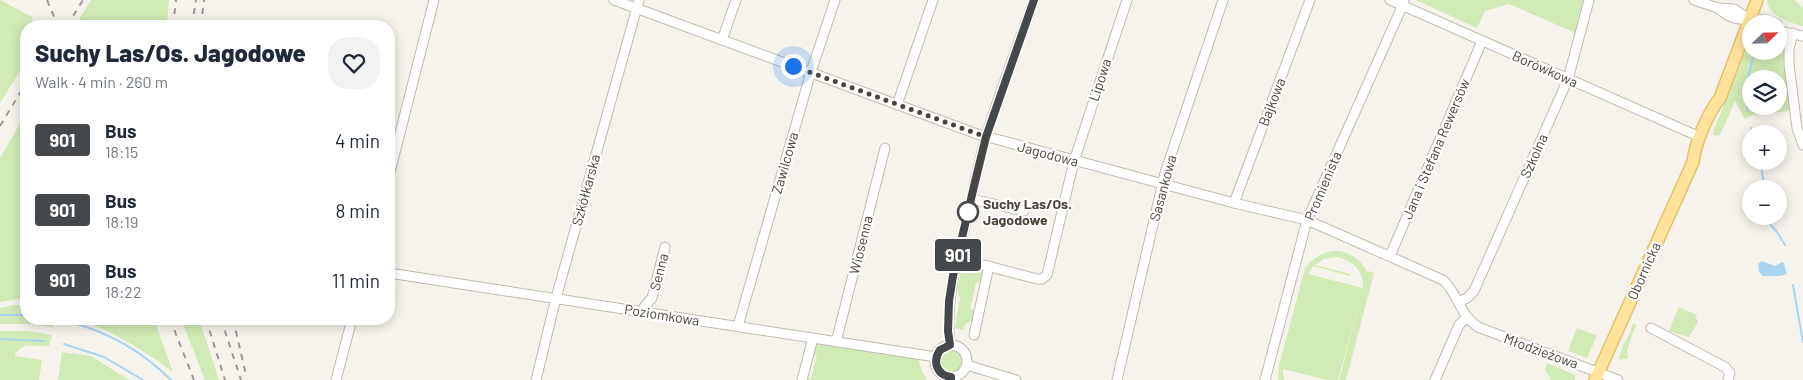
<!DOCTYPE html>
<html lang="en">
<head>
<meta charset="utf-8">
<style>
	body { margin:0; font-family:Barlow,sans-serif; background:#f2f2f3; color:#1f2937; height:100vh; display:flex; flex-direction:column; font-size:19px; white-space:nowrap }
	* { box-sizing:border-box; margin:0 }
	p { font-size:16px; color:#747a83 }
	.icon { flex:none; width:28px; height:28px; fill:none; stroke:currentColor; stroke-width:2; stroke-linecap:round; stroke-linejoin:round }
	.map { position:relative; flex:1; overflow:hidden }
	.drawer { position:absolute; left:20px; top:20px; width:375px; height:305px; display:flex; flex-direction:column; background:#fff; border-radius:20px; box-shadow:0 2px 12px #0003 }
	.drawer>* { flex:none }
	.badge { padding:0 10px; border-radius:4px; font-size:18px; line-height:32px }
	.needle { width:32px; rotate:67deg }
	.buttons { position:absolute; left:1742px; top:15px; display:grid; gap:10px }
	.buttons a { display:grid; place-items:center; width:45px; height:45px; border-radius:50%; background:#fff; box-shadow:0 2px 12px #0003; font-size:25px }
	.you { position:absolute; width:25px; height:25px; margin:-12px; border:4px solid #fff; border-radius:50%; background:#1a73e8; box-shadow:0 0 0 8px #1a73e833 }
	.map>.badge { position:absolute; translate:-50% -50%; box-shadow:0 0 0 2px #fff }
	.round { display:grid; place-items:center; flex:none; width:52px; height:52px; border-radius:20px; background:#f2f2f3 }
	.summary { display:flex; align-items:center; justify-content:space-between; height:85px; padding:0 15px }
	h1 { font-size:24px; font-weight:800; line-height:38px }
	ul { padding:0; list-style:none }
	li { display:flex; align-items:center; gap:15px; height:70px; padding:0 15px }
	li div { flex:1 }
	li b { display:block; font-size:19px }
	li em { font-style:normal }
	li .badge { min-width:55px; font-weight:700; text-align:center }
	.map>svg:first-child { display:block }
</style>
</head>
<body>
<div class="map">
<svg width="1803" height="380" viewBox="0 0 1803 380">
	<rect width="100%" height="100%" fill="#f6f3ec"/>
	<g fill="#d2eab5" fill-rule="evenodd">
		<path d="M0,0L32,17L34,26H26V61L0,103Z"/>
		<path d="M91,0H169L167,26H75Z"/>
		<path d="M1416,0H1585L1576,33L1509,4L1485,11L1477,28Z"/>
		<path d="M1767,0H1795L1803,8V27C1790,21 1768,17 1767,0Z"/>
		<path d="M1779,38L1784,40L1786,43L1783,63L1788,84L1789,111C1774,114 1758,110 1745,119L1735,101L1720,135L1715,136L1713,134L1714,129L1747,48L1751,43V51H1779ZM1751,79H1779V106H1751Z"/>
		<path d="M26,113V298L0,302V158Z"/>
		<path d="M1338,251C1352,253 1361,260 1367,272L1368,271L1374,273L1346,380H1339L1363,290L1338,380H1327L1283,369L1284,380H1278L1279,366L1305,268C1314,257 1324,251 1338,251ZM1336,257C1353,260 1364,271 1363,288L1308,274L1313,266L1350,276V274L1315,265L1324,259Z"/>
		<path d="M963,263L982,268L985,274L984,280L976,283L970,309L977,311L974,320L965,324L964,330L955,328L960,298L957,290Z"/>
		<path d="M14,305H26V319H54L53,327L32,324H0V308Z"/>
		<path d="M1679,307L1697,315L1695,318L1698,321L1689,337L1669,331Z"/>
		<path d="M80,319H154L173,372C144,350 114,333 80,319Z"/>
		<path d="M181,319H199L219,380H205Z"/>
		<path d="M1633,324L1636,325L1627,350L1628,358L1620,360L1619,357L1624,343L1630,333Z"/>
		<path d="M1577,328L1597,336L1587,358L1568,351Z"/>
		<path d="M0,331H27L52,335L49,346C35,348 25,340 15,354V356L42,360L39,380H0Z"/>
		<path d="M819,343L918,359L922,371L927,380H805L806,378L811,379L817,356L812,354L814,347Z"/>
		<circle cx="951" cy="361" r="12"/>
		<path d="M62,352L91,356L129,380H58Z"/>
		<path d="M1547,363L1575,375V380H1551L1545,370Z"/>
	</g>
	<path fill="#a9d4f2" d="M1762,261L1775,266L1782,262L1784,263L1787,274L1779,276H1763L1759,272L1758,264Z"/>
	<g fill="none" stroke-linecap="round" stroke-linejoin="round">
		<g stroke="#a9d4f2" stroke-width="2">
			<path d="M1748,111L1744,92L1754,55"/>
			<path d="M1751,128L1753,134"/>
			<path d="M1760,161L1765,189"/>
			<path d="M1763,216L1777,232L1785,245"/>
			<path d="M1793,285L1803,342"/>
			<path d="M0,315H26"/>
			<path d="M70,322C108,332 143,352 171,380"/>
			<path d="M0,339L44,341"/>
			<path d="M64,344L104,357L143,380"/>
		</g>
		<g stroke="#c2bbae" stroke-width="11">
			<g id="minor">
				<path d="M614,0L977,134L1234,203L1307,220L1443,280C1459,295 1459,314 1478,327L1618,380"/>
				<path d="M1390,0L1700,137"/>
				<path d="M1694,0L1718,8L1734,9L1756,24"/>
				<path d="M1718,8C1740,29 1756,13 1777,24"/>
				<path d="M1779,31L1803,36"/>
				<path d="M1793,33L1789,49V65L1797,128L1803,145"/>
				<path d="M722,40L736,0"/>
				<path d="M897,105L933,0"/>
				<path d="M389,176L434,0"/>
				<path d="M971,199L1024,211"/>
				<path d="M1234,203L1310,0"/>
				<path d="M1390,256L1482,41"/>
				<path d="M957,258L1037,279H1042L1047,275L1074,161L1127,0"/>
				<path d="M389,273L936,357"/>
				<path d="M1459,302L1467,298L1474,291L1568,79L1589,0"/>
				<path d="M643,312L644,307L652,298L665,247"/>
				<path d="M738,326L811,72L835,0"/>
				<path d="M1651,328L1725,367L1730,373L1728,380"/>
				<path d="M974,335L989,266"/>
				<path d="M836,342L885,148"/>
				<path d="M950,345C945,302 956,263 966,222C973,193 978,164 986,137C1000,91 1018,45 1034,0"/>
				<circle cx="951" cy="361" r="16"/>
				<path d="M967,365L1016,380"/>
				<path d="M336,380L352,319"/>
				<path d="M536,380L556,298L639,0"/>
				<path d="M802,380L813,338"/>
				<path d="M1117,380L1165,173L1223,0"/>
				<path d="M1265,380L1307,220L1401,9L1404,0"/>
				<path d="M1435,380L1459,325L1466,318"/>
			</g>
		</g>
		<g stroke="#e6c16a" stroke-width="14">
			<path id="major" d="M1595,380L1693,162C1695,143 1708,113 1720,98L1757,0"/>
		</g>
		<use href="#minor" stroke="#fff" stroke-width="9"/>
		<use href="#major" stroke="#ffe39c" stroke-width="11"/>
		<g stroke="#9a9a9a" stroke-width="2" stroke-dasharray="6 6" stroke-linecap="butt">
			<path d="M47,0L58,26"/>
			<path d="M67,26L83,0"/>
			<path d="M173,26L176,0"/>
			<path d="M192,26L196,0"/>
			<path d="M201,26L204,0"/>
			<path d="M0,126L26,83"/>
			<path d="M170,319L194,380"/>
			<path d="M206,319L225,380"/>
			<path d="M221,319L241,380"/>
			<path d="M233,319L246,375"/>
		</g>
	</g>
	<g fill="none" stroke-linecap="round" stroke-linejoin="round">
		<g stroke="#fff" stroke-width="11">
			<path id="line" d="M951,380V377C937,375 932,362 940,350L950,345L948,331L949,301L953,276L975,182L986,137L1034,0"/>
		</g>
		<use href="#line" stroke="#45484a" stroke-width="8"/>
		<path stroke="#4b4439" stroke-width="5" stroke-dasharray="0 9" d="M793,66L986,137L968,212"/>
	</g>
	<circle fill="#fff" stroke="#45484a" stroke-width="2.5" cx="968" cy="212" r="10"/>
	<g text-anchor="middle" stroke-width="4.5" stroke-linejoin="round" paint-order="stroke">
		<g font-size="14" fill="#4b4439" stroke="#fff">
			<text transform="translate(1545 69) rotate(24)" y="5">Borówkowa</text>
			<text transform="translate(1100 80) rotate(-72)" y="5">Lipowa</text>
			<text transform="translate(1272 102) rotate(-69)" y="5">Bajkowa</text>
			<text transform="translate(1436 149) rotate(-67)" y="5">Jana i Stefana Rewersów</text>
			<text transform="translate(1048 154) rotate(15)" y="5">Jagodowa</text>
			<text transform="translate(1534 156) rotate(-66)" y="5">Szkolna</text>
			<text transform="translate(785 163) rotate(-74)" y="5">Zawilcowa</text>
			<text transform="translate(1323 186) rotate(-67)" y="5">Promienista</text>
			<text transform="translate(1163 188) rotate(-75)" y="5">Sasankowa</text>
			<text transform="translate(586 190) rotate(-75)" y="5">Szkółkarska</text>
			<text transform="translate(861 245) rotate(-76)" y="5">Wiosenna</text>
			<text transform="translate(1644 271) rotate(-66)" y="5">Obornicka</text>
			<text transform="translate(659 272) rotate(-76)" y="5">Senna</text>
			<text transform="translate(662 315) rotate(9)" y="5">Poziomkowa</text>
			<text transform="translate(1541 351) rotate(20)" y="5">Młodzieżowa</text>
		</g>
		<g font-size="14" font-weight="bold" fill="#4b4439" stroke="#fff" text-anchor="start">
			<text x="983" y="209">Suchy Las/Os.<tspan x="983" dy="16">Jagodowe</tspan></text>
		</g>
	</g>
</svg>
<div class="buttons">
<a><svg class="needle" viewBox="-14 -14 28 28"><path d="M0-13l5 13h-10z" fill="#e53935"/><path d="M0 13l5-13h-10z" fill="#747a83"/></svg></a>
<a><svg class="icon" aria-label="layers" viewBox="0 0 24 24"><path d="M12 4l9 5-9 5-9-5zM3 14l9 5 9-5"/></svg></a>
<a>+</a>
<a>−</a>
</div>
<div class="you" style="left:793px;top:66px"></div>
<b class="badge" style="left:958px;top:255px;background:#45484a;color:#fff">901</b>
<section class="drawer">
<div class="summary"><div><h1>Suchy Las/Os. Jagodowe</h1><p>Walk · 4 min · 260 m</p></div><a class="round"><svg class="icon" aria-label="heart" viewBox="0 0 24 24"><path d="M12 20l-8-8c-3-5 5-10 8-4 3-6 11-1 8 4z"/></svg></a></div>
<ul>
<li><span class="badge" style="background:#45484a;color:#fff">901</span><div><b>Bus</b><p>18:15</p></div><em>4 min</em></li>
<li><span class="badge" style="background:#45484a;color:#fff">901</span><div><b>Bus</b><p>18:19</p></div><em>8 min</em></li>
<li><span class="badge" style="background:#45484a;color:#fff">901</span><div><b>Bus</b><p>18:22</p></div><em>11 min</em></li>
</ul>
</section>
</div>
</body>
</html>
